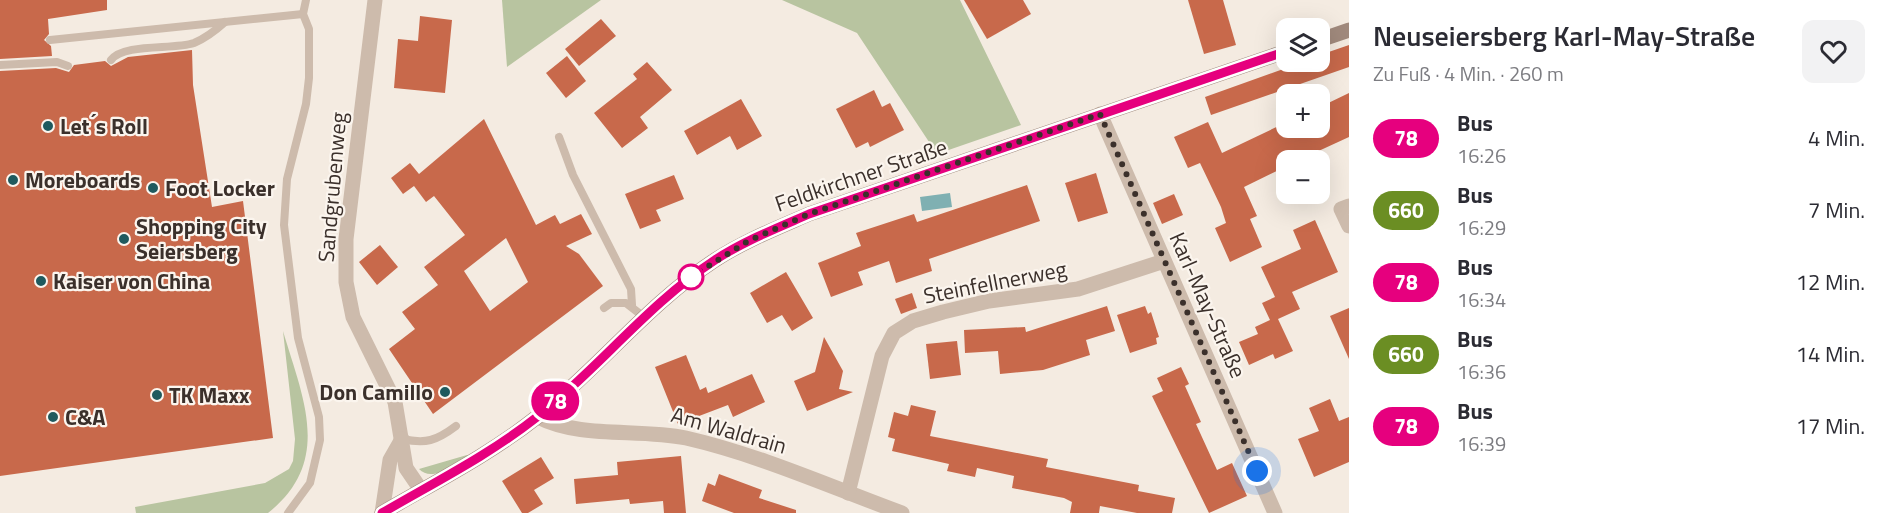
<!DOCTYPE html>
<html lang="de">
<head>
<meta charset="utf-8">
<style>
	body { margin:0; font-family:"Titillium Web",sans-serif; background:#f2f2f3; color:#2b2b33; height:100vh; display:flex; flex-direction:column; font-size:22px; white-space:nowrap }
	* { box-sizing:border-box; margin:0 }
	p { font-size:20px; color:#7c7c81 }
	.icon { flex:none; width:33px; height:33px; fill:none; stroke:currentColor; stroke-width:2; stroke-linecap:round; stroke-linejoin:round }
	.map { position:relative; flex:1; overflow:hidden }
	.drawer { display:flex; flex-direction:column; background:#fff; width:540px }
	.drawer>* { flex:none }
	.badge { padding:0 12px; border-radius:20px; font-size:21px; line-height:39px }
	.fabs { position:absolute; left:1276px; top:18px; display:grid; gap:12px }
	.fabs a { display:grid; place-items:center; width:54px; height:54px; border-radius:12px; background:#fff; box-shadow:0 6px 24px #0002; font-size:30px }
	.you { position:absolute; width:30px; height:30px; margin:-15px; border:4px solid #fff; border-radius:50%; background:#1a73e8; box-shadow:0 0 0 9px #1a73e833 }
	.map>.badge { position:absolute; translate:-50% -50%; box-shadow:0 0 0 3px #fff }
	.round { display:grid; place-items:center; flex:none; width:63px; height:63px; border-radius:12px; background:#f2f2f3 }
	.summary { display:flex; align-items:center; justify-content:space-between; height:102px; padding:0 24px }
	h1 { font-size:28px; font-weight:600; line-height:45px }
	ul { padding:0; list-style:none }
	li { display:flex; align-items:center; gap:18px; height:72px; padding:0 24px }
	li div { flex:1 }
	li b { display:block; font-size:22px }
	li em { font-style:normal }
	li .badge { min-width:66px; font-weight:700; text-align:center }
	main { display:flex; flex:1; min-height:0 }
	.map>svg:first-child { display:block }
</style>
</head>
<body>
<main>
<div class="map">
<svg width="1349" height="513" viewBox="0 0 1349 513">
	<rect width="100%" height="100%" fill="#f4ebe1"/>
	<g fill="#b8c4a0">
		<path d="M502,0H601L507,67Z"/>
		<path d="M782,0H960L1021,125L937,154L857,33Z"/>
		<path d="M283,331C302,396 334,461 268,513H136L135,507L265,483L289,469L293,461L295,439Z"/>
		<path d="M467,455L470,457C456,464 432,483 419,469Z"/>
	</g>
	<path fill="#7fb0b2" d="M950,193L952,207L922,211L920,197Z"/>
	<g fill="#c8694b" fill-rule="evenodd">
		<path d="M0,0H107V10L48,19L49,34L44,40L51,46L52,56L0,59Z"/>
		<path d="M964,0H1023L1031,14L987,39Z"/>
		<path d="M1188,0H1223L1236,45L1204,54Z"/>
		<path d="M420,16L452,20L445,93L394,88L398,39L418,41Z"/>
		<path d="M601,19L616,36L579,66L565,49Z"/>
		<path d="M1349,45V67L1211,115L1205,97L1303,62H1320V55Z"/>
		<path d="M192,50L193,85L212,207L243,201L273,438L0,476V71L56,68L69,72L74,65L105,61L111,66L128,57Z"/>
		<path d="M567,56L586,81L566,98L546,73Z"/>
		<path d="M647,62L672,90L640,117L648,128L622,148L594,113L637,79L633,74Z"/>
		<path d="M874,90L882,107L890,103L904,130L870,147L868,142L856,148L836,109Z"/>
		<path d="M1349,93V137L1299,160H1287V166L1244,187L1257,216L1250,219L1262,247L1230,262L1215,228L1226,223L1221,207L1200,163L1188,168L1174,137L1208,122L1222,153L1287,122V128H1320V107Z"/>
		<path d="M741,99L762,136L737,150L730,136L697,155L684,131Z"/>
		<path d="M484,119L536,225L555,215L560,224L581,214L592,234L566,246L579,254L603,286L433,414L389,349L415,329L402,312L438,285L424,267L465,235L434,196L426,202L414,186L403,194L391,178L410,163L419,174ZM506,238L528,282L490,311L464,271Z"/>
		<path d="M1096,173L1108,213L1078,222L1065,183Z"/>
		<path d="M674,175L684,199L656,210L661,221L640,229L625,194Z"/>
		<path d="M1027,185L1040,221L929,259L932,271L896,283L889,261L858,272L863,285L831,297L818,263L861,246L856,233L914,214L917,222Z"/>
		<path d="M1174,194L1183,215L1162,224L1153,203Z"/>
		<path d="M1315,220L1338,272L1292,292L1300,309L1278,319L1293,351L1275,359L1273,354L1249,365L1239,342L1258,334L1255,327L1270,320L1262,303L1275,297L1261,267L1301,249L1293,230Z"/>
		<path d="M380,245L398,267L377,285L359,262Z"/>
		<path d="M786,272L813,318L792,331L782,315L767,323L750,293Z"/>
		<path d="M912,293L917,308L901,314L895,299Z"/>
		<path d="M1107,306L1115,331L1086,340L1090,355L1043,370L1000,374L998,351L965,353L964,330L1025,327L1026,332Z"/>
		<path d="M1145,306L1148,314L1151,312L1159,337L1156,338L1157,344L1130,353L1117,315Z"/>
		<path d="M1349,308V359L1330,316Z"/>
		<path d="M824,337L843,371L839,389L853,392L807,411L794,381L815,372Z"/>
		<path d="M957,341L961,375L930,379L926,344Z"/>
		<path d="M686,355L700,390L706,387L708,393L752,374L765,402L733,417L728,405L678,424L655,367Z"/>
		<path d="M1181,367L1189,384L1185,386L1201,422L1196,424L1217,470L1232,463L1247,496L1209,513L1152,396L1163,391L1157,378Z"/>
		<path d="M1330,399L1339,421L1349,417V462L1314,477L1298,439L1319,431L1309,408Z"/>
		<path d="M911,405L936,411L930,436L1048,459L1046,467L1139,485L1138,491L1175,498L1172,513H1137L1100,506L1099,513H1070L1072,502L1064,498L1012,488L1014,476L977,468L975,477L947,471L949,464L892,451L895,439L888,437L894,412L908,416Z"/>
		<path d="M681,456L686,513H664L663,501L630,504L629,499L576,504L574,479L618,475L617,462Z"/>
		<path d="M541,457L554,478L534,490L543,504L528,513H522L502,481Z"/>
		<path d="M719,474L762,490L759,498L796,510V513H734L702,501L708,483L715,486Z"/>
	</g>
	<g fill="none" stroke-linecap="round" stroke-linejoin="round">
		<g stroke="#cdbbac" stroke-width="8">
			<path d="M50,40L303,14"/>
			<path d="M111,60C124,43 173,50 194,43C206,38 215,31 225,22"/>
			<path d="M0,65L57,62L68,66"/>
			<path d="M559,137L573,175L631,289L632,305"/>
			<path d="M604,308L611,303H626L644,317"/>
			<path d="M402,439C426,444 436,441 456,426"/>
			<path d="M288,513L310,483L320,440L319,417L298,338L284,225L287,179L306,104L309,78V29L303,14L306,0"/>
		</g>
		<g stroke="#cdbbac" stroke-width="15">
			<path d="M375,0L346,239V282L353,317L395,402L406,468L421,490"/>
			<path d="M1100,114L1275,513"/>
			<path d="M1349,206L1341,209L1349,226"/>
			<path d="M538,417C581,439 638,428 686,438C760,455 831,487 902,513"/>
			<path d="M848,493L882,356L894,333L913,321L943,312L989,301L1078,289L1164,261"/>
			<path d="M382,513L390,460L402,439"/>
		</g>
		<g stroke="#a18a7d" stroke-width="15">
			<path d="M1320,40L1349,30"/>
			<path d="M382,513C435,482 489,455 537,417C599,368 648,304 715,260C744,241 777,228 809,214L1287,51"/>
		</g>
	</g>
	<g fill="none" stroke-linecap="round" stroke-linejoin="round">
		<g stroke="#fff" stroke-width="14">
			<path id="line" d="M382,513C435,482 489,455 537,417C599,368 648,304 715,260C744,241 777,228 809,214L1287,51"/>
		</g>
		<use href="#line" stroke="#e6007e" stroke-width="9"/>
		<path stroke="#3b302b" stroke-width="6" stroke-dasharray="0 10.8" d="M691,277L748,241L809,214L1100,114L1257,471"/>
	</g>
	<g fill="#1f5a5e" stroke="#fbf5ee" stroke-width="2">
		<circle cx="48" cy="126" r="6"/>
		<circle cx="13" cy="180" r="6"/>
		<circle cx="153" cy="188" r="6"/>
		<circle cx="124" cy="239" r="6"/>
		<circle cx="41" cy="281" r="6"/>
		<circle cx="445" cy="392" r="6"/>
		<circle cx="157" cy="395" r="6"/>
		<circle cx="53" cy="417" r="6"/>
	</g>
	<circle fill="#fff" stroke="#e6007e" stroke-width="3" cx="691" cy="277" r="12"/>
	<g text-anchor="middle" stroke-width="4.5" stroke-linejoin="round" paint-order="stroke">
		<g font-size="22" font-weight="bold" fill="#3b302b" stroke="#fbf5ee" text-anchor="start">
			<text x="60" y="134">Let ́s Roll</text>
			<text x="25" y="188">Moreboards</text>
			<text x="165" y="196">Foot Locker</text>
			<text x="136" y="234">Shopping City<tspan x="136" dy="25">Seiersberg</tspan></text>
			<text x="53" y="289">Kaiser von China</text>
			<text x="433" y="400" text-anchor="end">Don Camillo</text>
			<text x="169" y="403">TK Maxx</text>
			<text x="65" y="425">C&amp;A</text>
		</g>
		<g font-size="22" fill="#3b302b" stroke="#fbf5ee">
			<text transform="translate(861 175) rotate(-19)" y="8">Feldkirchner Straße</text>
			<text transform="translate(332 187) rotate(-85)" y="8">Sandgrubenweg</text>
			<text transform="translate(995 282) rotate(-11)" y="8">Steinfellnerweg</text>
			<text transform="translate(1208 305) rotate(66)" y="8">Karl-May-Straße</text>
			<text transform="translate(729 430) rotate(16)" y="8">Am Waldrain</text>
		</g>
	</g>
</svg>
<div class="fabs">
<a><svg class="icon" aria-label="layers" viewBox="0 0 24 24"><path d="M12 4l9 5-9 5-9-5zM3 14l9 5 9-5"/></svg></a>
<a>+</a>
<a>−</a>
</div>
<div class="you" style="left:1257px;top:471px"></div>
<b class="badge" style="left:555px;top:401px;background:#e6007e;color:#fff">78</b>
</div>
<section class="drawer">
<div class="summary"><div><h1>Neuseiersberg Karl-May-Straße</h1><p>Zu Fuß · 4 Min. · 260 m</p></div><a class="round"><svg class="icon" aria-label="heart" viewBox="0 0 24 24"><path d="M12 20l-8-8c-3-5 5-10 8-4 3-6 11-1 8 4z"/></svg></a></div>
<ul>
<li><span class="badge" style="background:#e6007e;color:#fff">78</span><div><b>Bus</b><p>16:26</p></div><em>4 Min.</em></li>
<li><span class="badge" style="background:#6b8e23;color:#fff">660</span><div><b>Bus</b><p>16:29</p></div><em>7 Min.</em></li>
<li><span class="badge" style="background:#e6007e;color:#fff">78</span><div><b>Bus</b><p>16:34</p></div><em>12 Min.</em></li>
<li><span class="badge" style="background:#6b8e23;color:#fff">660</span><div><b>Bus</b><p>16:36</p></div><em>14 Min.</em></li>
<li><span class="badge" style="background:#e6007e;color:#fff">78</span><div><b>Bus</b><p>16:39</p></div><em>17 Min.</em></li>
</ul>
</section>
</main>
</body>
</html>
